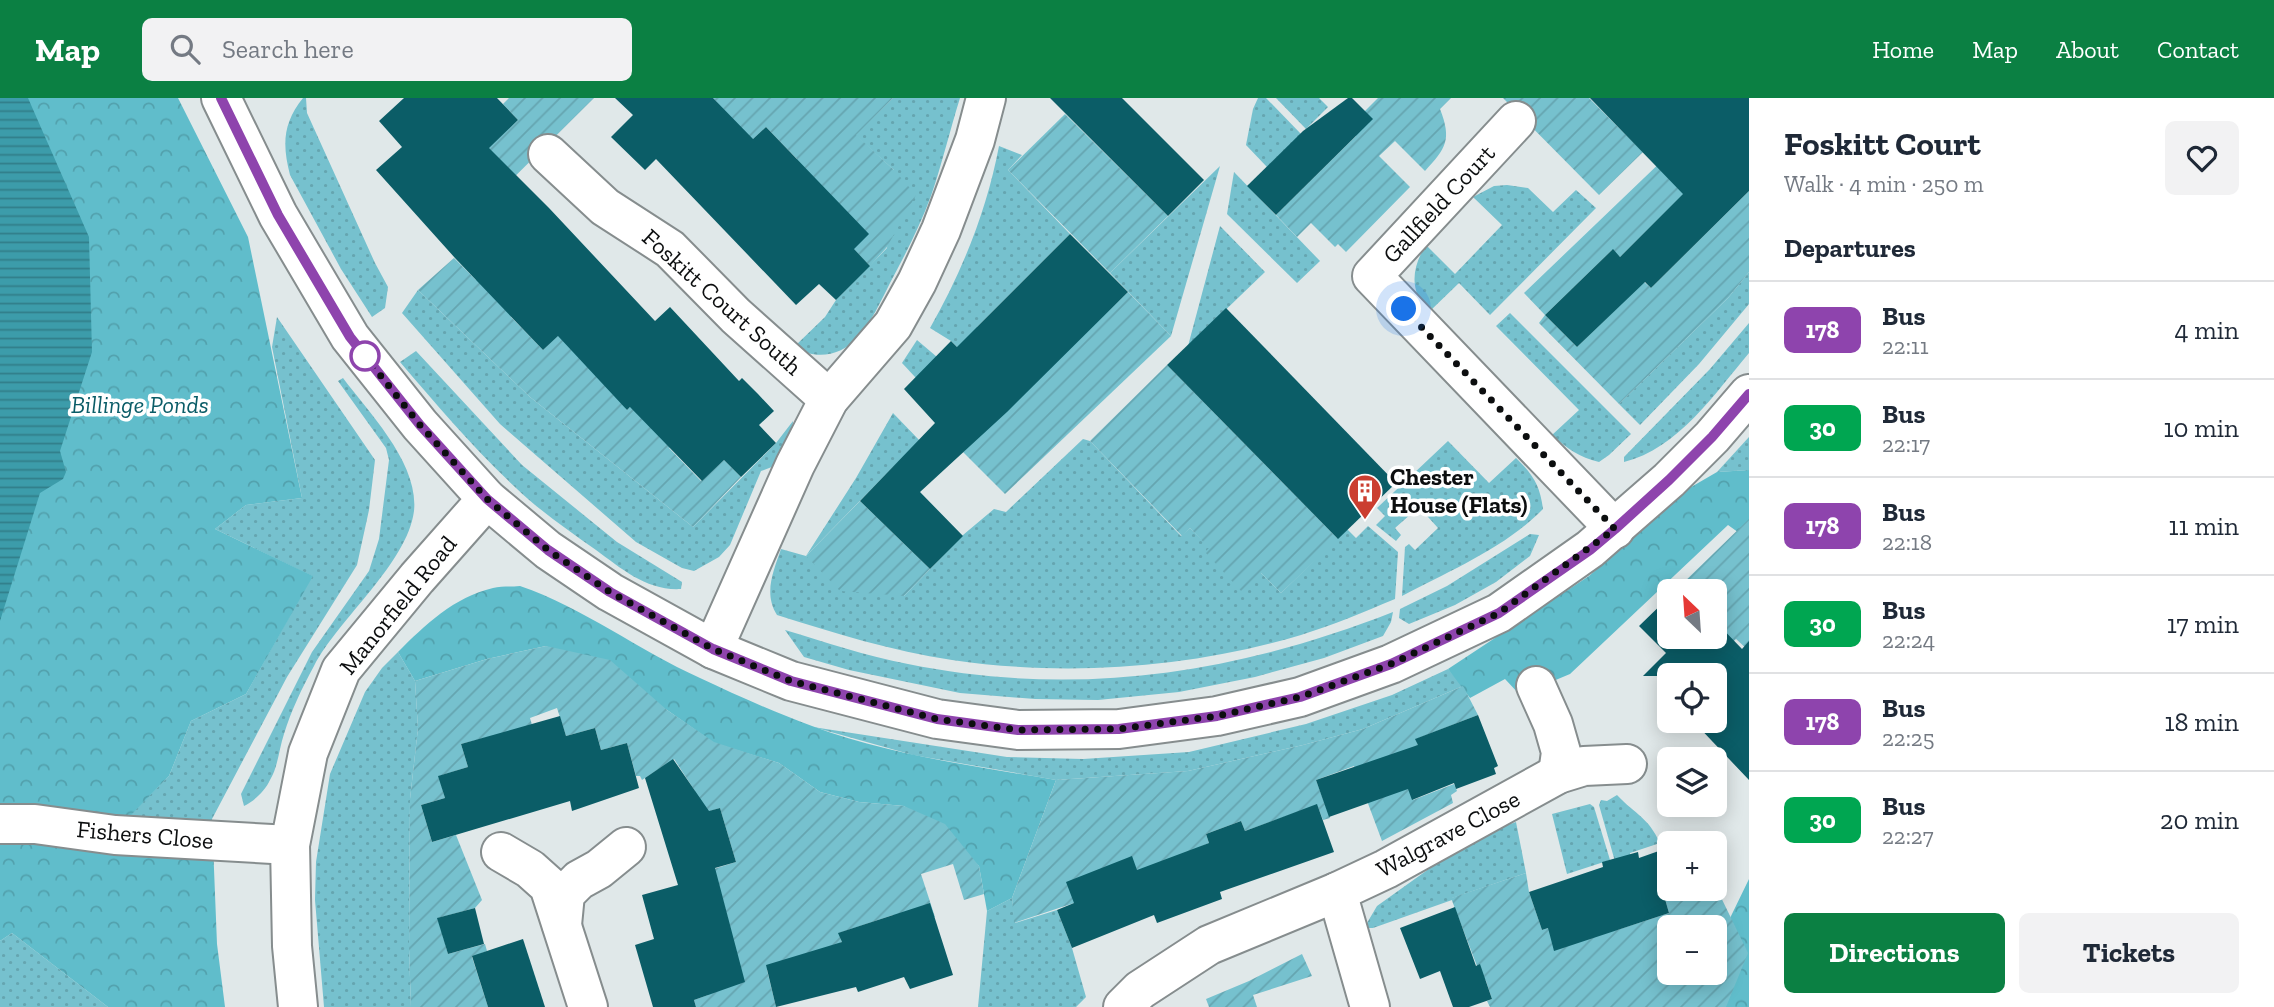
<!DOCTYPE html>
<html lang="en">
<head>
<meta charset="utf-8">
<style>
	body { margin:0; font-family:"Zilla Slab",serif; background:#f2f2f3; color:#1f2937; height:100vh; display:flex; flex-direction:column; font-size:26px; white-space:nowrap }
	* { box-sizing:border-box; margin:0 }
	p { font-size:23px; color:#747a83 }
	.icon { flex:none; width:38px; height:38px; fill:none; stroke:currentColor; stroke-width:2; stroke-linecap:round; stroke-linejoin:round }
	.map { position:relative; flex:1; overflow:hidden }
	.drawer { display:flex; flex-direction:column; background:#fff; width:525px }
	.drawer>* { flex:none }
	.badge { padding:0 14px; border-radius:10px; font-size:24px; line-height:46px }
	.needle { width:46px; rotate:335deg }
	.buttons { position:absolute; left:1657px; top:481px; display:grid; gap:14px }
	.buttons a { display:grid; place-items:center; width:70px; height:70px; border-radius:10px; background:#fff; box-shadow:0 4px 18px #0003; font-size:35px }
	.you { position:absolute; width:35px; height:35px; margin:-18px; border:5px solid #fff; border-radius:50%; background:#1a73e8; box-shadow:0 0 0 10px #1a73e833 }
	.map>.badge { position:absolute; translate:-50% -50%; box-shadow:0 0 0 4px #fff }
	h2 { padding:0 35px; font-size:26px; line-height:63px }
	.round { display:grid; place-items:center; flex:none; width:74px; height:74px; border-radius:10px; background:#f2f2f3 }
	.summary { display:flex; align-items:center; justify-content:space-between; height:119px; padding:0 35px }
	h1 { font-size:33px; font-weight:800; line-height:52px }
	.button { display:flex; gap:14px; margin-top:auto; padding:14px 35px }
	.button a { flex:1; height:80px; border-radius:10px; background:#0b8043; color:#fff; font-size:28px; font-weight:800; line-height:80px; text-align:center }
	.button a+a { background:#f2f2f3; color:#1f2937 }
	ul { padding:0; list-style:none }
	li { display:flex; align-items:center; gap:21px; height:98px; padding:0 35px; border-top:2px solid #e0e1e3 }
	li div { flex:1 }
	li b { display:block; font-size:26px }
	li em { font-style:normal }
	li .badge { min-width:77px; font-weight:700; text-align:center }
	header { display:flex; align-items:center; gap:42px; box-sizing:border-box; height:98px; padding:0 35px; background:#0b8043; color:#fff }
	header strong { font-size:33px }
	nav { display:flex; gap:38px; margin-inline-start:auto; font-size:24px }
	.search { width:490px; height:63px; background:#f2f2f3; display:flex; align-items:center; gap:18px; box-sizing:border-box; padding:0 24px; border-radius:10px; color:#747a83; font-size:26px }
	main { display:flex; flex:1; min-height:0 }
	.map>svg:first-child { display:block }
</style>
</head>
<body>
<header>
<strong>Map</strong>
<div class="search"><svg class="icon" aria-label="search" viewBox="0 0 24 24"><circle cx="10" cy="10" r="6"/><path d="M15 15l6 6"/></svg>Search here</div>
<nav><a>Home</a><a>Map</a><a>About</a><a>Contact</a></nav>
</header>
<main>
<div class="map">
<svg width="1749" height="909" viewBox="0 0 1749 909">
	<defs>
		<pattern id="grass-dots" width="8" height="8" patternUnits="userSpaceOnUse" patternTransform="scale(1.75)"><rect width="8" height="8" fill="#76c1ce"/><path d="M2 2h.1M6 6h.1" fill="none" stroke="#65a5b0" stroke-width="1.8" stroke-linecap="round"/></pattern>
		<pattern id="forest-crowns" width="20" height="18" patternUnits="userSpaceOnUse" patternTransform="scale(1.75)"><rect width="20" height="18" fill="#60bdcb"/><path d="M2 6a3 3 0 1 1 6 0M12 15a3 3 0 1 1 6 0" fill="none" stroke="#52a1ad"/></pattern>
		<pattern id="garden-furrows" width="10" height="10" patternUnits="userSpaceOnUse" patternTransform="scale(1.75)"><rect width="10" height="10" fill="#76c1ce"/><path d="M-1 1l2-2M0 10L10 0M9 11l2-2" fill="none" stroke="#65a5b0"/></pattern>
		<pattern id="water-rules" width="6" height="5" patternUnits="userSpaceOnUse" patternTransform="scale(1.75)"><rect width="6" height="5" fill="#3c9caa"/><path d="M0 2.5h6" fill="none" stroke="#317e89"/></pattern>
	</defs>
	<rect width="100%" height="100%" fill="#e0e8e9"/>
	<g fill="url(#grass-dots)">
		<path d="M303,0H306L307,15L375,165L388,189L385,210L372,219L341,171L290,77C282,46 283,25 303,0Z"/>
		<path d="M893,0H960C950,32 942,66 931,98C920,128 905,157 890,185C881,203 871,225 857,240C841,258 814,263 795,248L825,219L836,202L887,150L894,72L855,37Z"/>
		<path d="M1258,0H1266L1301,36L1267,69L1246,47L1253,11Z"/>
		<path d="M1276,0H1319L1328,9L1306,31Z"/>
		<path d="M999,48L1022,57L1008,72L1070,136L977,229L979,271L951,243L930,230C962,174 987,112 999,48Z"/>
		<path d="M1220,68L1171,238L1110,175Z"/>
		<path d="M1234,74L1320,163L1297,185L1227,116Z"/>
		<path d="M1507,87L1528,90L1553,114L1576,92L1596,110L1490,217L1459,185L1430,213C1408,195 1412,168 1426,147L1455,176L1502,127L1473,99L1494,88Z"/>
		<path d="M1220,128L1265,174L1188,248Z"/>
		<path d="M1749,174V206L1699,266L1640,327L1619,306L1728,200Z"/>
		<path d="M418,192L530,299L693,429L776,345L793,323L792,338L777,367L761,373L730,447L719,459L694,473L682,470L636,444L500,326L402,215Z"/>
		<path d="M1510,215L1631,336L1609,357L1599,364C1579,359 1568,351 1552,337L1579,312L1496,228Z"/>
		<path d="M277,219L375,362L369,412L357,467L287,579L212,721H154L130,717L169,678L191,623L246,596L312,478L215,431L246,407L302,400L272,249Z"/>
		<path d="M1749,225V255C1715,295 1678,351 1624,364V359L1710,271Z"/>
		<path d="M917,242L937,259L916,280L902,265Z"/>
		<path d="M416,253L522,367L617,444L682,484L681,491C647,493 622,471 596,452C569,433 540,413 516,390C474,351 437,307 400,264Z"/>
		<path d="M343,280C369,315 419,365 414,413C407,466 339,520 314,568C302,590 291,613 284,636C279,651 278,669 270,682C265,693 254,703 244,708L241,696L312,554L369,473L379,441L389,362L386,350L338,283Z"/>
		<path d="M893,315L921,344L893,369L806,458L904,498L963,437L994,411L1006,414L1083,341L1090,343L1181,438L1190,430L1210,450L1206,454L1261,475L1281,495L1347,431L1356,440L1368,428L1398,454L1395,501C1364,514 1333,527 1301,537C1190,570 1067,579 952,562C892,553 834,535 777,517C763,495 774,472 781,451L806,458L856,380Z"/>
		<path d="M1749,339V372L1717,374Z"/>
		<path d="M1448,343L1489,385L1516,360C1533,377 1540,387 1543,411C1505,450 1449,473 1402,498L1405,449L1409,446L1415,452L1438,430L1419,409L1395,430L1401,437L1396,443L1376,427L1385,418L1377,410Z"/>
		<path d="M1530,436L1539,437L1530,458L1496,484L1455,507L1409,526L1399,520L1400,511L1447,488Z"/>
		<path d="M1393,514L1391,524L1383,538L1324,560L1255,579L1179,594L1098,602L1035,601L960,595L849,572L804,559L785,532C825,544 866,558 908,566C1076,600 1235,576 1393,514Z"/>
		<path d="M398,554L415,583L418,630L410,701L409,850L411,909H324L315,802L316,764L330,676L365,594L382,570Z"/>
		<path d="M1448,571L1463,588L1363,631L1303,647L1188,673L1056,682L913,657L813,629L1007,659L1083,661L1189,654L1306,626L1392,597Z"/>
		<path d="M1617,697C1636,717 1648,719 1660,745L1630,755L1631,762L1616,767L1599,707L1601,702L1607,703Z"/>
		<path d="M1590,706L1594,709L1610,762L1567,776L1552,716Z"/>
		<path d="M1516,724L1526,775L1452,800V802L1373,830H1367V825L1377,808L1433,768L1494,732Z"/>
		<path d="M1012,800L1015,825L1057,812L1072,850L1086,899L1076,909H978L987,813Z"/>
		<path d="M12,835L108,909H0V843Z"/>
	</g>
	<g fill="url(#forest-crowns)">
		<path d="M0,0H178L248,139L302,400L246,407L215,431L313,478L246,596L191,623L169,678L131,717L154,721H212L217,846L225,909H108L12,835L0,843Z"/>
		<path d="M1749,372V442L1728,427L1570,576L1520,597L1505,581L1470,600L1448,571L1589,478L1686,392L1717,374Z"/>
		<path d="M520,488C584,510 638,552 700,580C736,597 774,614 812,628C890,657 974,668 1056,682L1012,800L987,813L979,768L904,708L859,704L820,694L779,665L714,645L667,612L546,548L487,561L415,583L398,554C425,527 454,499 493,490C501,488 511,489 520,488Z"/>
		<path d="M1749,781V909H1687L1715,875V851Z"/>
	</g>
	<g fill="url(#garden-furrows)" fill-rule="evenodd">
		<path d="M509,0H594L487,106L479,59L518,22L503,6Z"/>
		<path d="M713,0H893L856,37L894,72L916,97L887,149L870,168L782,76L797,61L766,29L751,43Z"/>
		<path d="M1378,0H1451L1440,11C1452,42 1446,50 1425,73L1395,43L1379,58L1410,89L1346,154L1338,146L1335,149L1311,125L1297,139L1276,117L1356,38L1348,30Z"/>
		<path d="M1503,0H1589L1643,54L1599,97Z"/>
		<path d="M1065,16L1168,118L1110,175L1008,72Z"/>
		<path d="M1749,31L1620,159L1612,152L1545,217L1577,249L1644,184L1651,190L1749,93V174L1728,200L1619,306L1539,225L1545,217L1524,195L1692,34Z"/>
		<path d="M500,159L511,219L543,252L566,230L627,312L650,290L692,328L669,350L701,383L724,362L741,379L693,429L530,299L418,192L454,160L476,182Z"/>
		<path d="M1128,194L1171,238L1005,396L963,354Z"/>
		<path d="M1167,267L1338,441L1281,495L1261,475L1242,494L1205,454L1209,450L1190,430L1182,438L1090,343Z"/>
		<path d="M860,403L930,471L904,498L840,493L806,458Z"/>
		<path d="M1749,421V553L1736,541L1710,566L1715,539V494L1686,493L1680,488Z"/>
		<path d="M546,548L610,562L667,612L714,644L779,665L820,694L859,704L904,708L945,726L979,768L984,796L964,802L953,766L921,776L935,819L898,831L893,817L839,835L842,844L801,863L767,872L776,909H696L694,902L708,897L728,821L721,795L682,781L736,764L720,710L671,725L695,693L674,661L642,682L640,678H636L627,645L601,652L595,630L566,638L557,610L530,620L538,647L488,639L461,646L468,669L439,678L445,700L421,707L432,744L456,737L482,802L475,810L438,820L448,856L485,846L487,853L472,859L488,909H411L409,850L410,701L418,630L415,583L487,561Z"/>
		<path d="M1463,588L1478,617L1416,641L1425,667L1413,702L1454,686L1457,693L1451,697L1453,705L1382,743L1354,668L1316,682L1330,720L1323,722L1317,707L1245,733L1241,723L1206,736L1209,745L1074,805L1014,825L1012,800L1056,682L1188,673L1303,647L1363,631Z"/>
		<path d="M1526,775L1529,794L1542,832L1581,819L1617,832L1669,815L1663,794L1668,792L1715,791V787L1748,855L1726,909H1490L1487,903L1492,901L1486,883L1477,868L1451,800ZM1670,830H1715V875H1670Z"/>
		<path d="M1302,856L1312,878L1253,897L1257,909H1209L1206,901L1249,883Z"/>
	</g>
	<path fill="url(#water-rules)" d="M0,0H28L89,139L92,254L60,353L66,374L63,381L40,395L0,523Z"/>
	<g fill="#0b5d67">
		<path d="M404,0H497L518,22L489,50L549,110L655,223L670,209L739,283L742,280L758,296L774,313L759,327L776,345L741,379L724,362L702,383L630,309L627,312L558,238L543,252L455,160L376,72L402,49L379,23Z"/>
		<path d="M615,0H713L753,41L766,29L869,136L854,151L870,168L836,202L819,186L796,207L656,61L645,72L611,39L633,17Z"/>
		<path d="M1050,0H1122L1204,82L1168,118Z"/>
		<path d="M1348,0H1352L1373,21L1276,117L1247,88L1303,33Z"/>
		<path d="M1590,0H1749V93L1651,190L1645,184L1577,249L1545,217L1613,151L1620,159L1683,96Z"/>
		<path d="M1070,136L1128,194L1007,314L920,394L963,438L930,471L860,403L935,325L904,291L951,243L957,249Z"/>
		<path d="M1226,210L1396,385L1338,441L1167,267Z"/>
		<path d="M1670,498V539H1715V523L1742,551L1749,543V682L1693,623H1715V580L1717,578H1643L1666,555L1639,528Z"/>
		<path d="M1478,617L1498,668L1494,670L1496,676L1456,691L1454,685L1412,702L1408,691L1329,719L1316,682L1418,647L1415,641Z"/>
		<path d="M560,618L566,638L595,630L601,652L627,645L639,690L572,713L570,703L432,744L421,707L445,700L438,678L468,669L461,646Z"/>
		<path d="M673,661L709,713L720,710L736,764L715,770L745,884L694,902L696,909H653L635,847L654,841L642,797L678,787L645,680Z"/>
		<path d="M1317,706L1334,754L1220,794L1222,801L1157,825L1154,817L1072,850L1057,812L1074,805L1066,784L1132,758L1137,772L1209,745L1206,736L1241,723L1245,733Z"/>
		<path d="M1670,749V791H1671L1663,794L1669,815L1554,853L1548,830L1542,832L1529,794L1603,769L1602,764L1638,754L1639,760Z"/>
		<path d="M930,805L953,877L910,891L904,879L858,894L856,889L776,909L766,867L842,844L838,835Z"/>
		<path d="M1455,809L1476,868L1480,866L1492,901L1469,909H1453L1440,873L1420,881L1400,830Z"/>
		<path d="M475,810L484,846L448,856L437,820Z"/>
		<path d="M523,841L545,909H488L472,858Z"/>
	</g>
	<g fill="none" stroke-linecap="round" stroke-linejoin="round">
		<g stroke="#868d8e" stroke-width="42">
			<g id="minor">
				<path d="M1516,23L1372,178L1615,431"/>
				<path d="M548,56L605,109L670,151L736,218L829,301"/>
				<path d="M713,551L795,367L829,301L893,227L917,184L941,132L975,42L986,0"/>
				<path d="M1536,588L1553,626L1561,654L1558,676"/>
				<path d="M0,726H35L115,737L290,747"/>
				<path d="M501,754L530,771L549,788L588,909"/>
				<path d="M1337,794L1370,909"/>
				<path d="M562,827L565,796L579,782L599,771L626,749"/>
				<path d="M1123,909L1140,892L1209,847L1337,794L1386,771L1558,676L1584,668L1627,666"/>
			</g>
		</g>
		<g stroke="#868d8e" stroke-width="42">
			<g id="tertiary">
				<path d="M221,0L278,117L350,239L420,327L487,401L548,452L610,494L713,551L791,583L937,621L1018,632L1119,631L1217,618L1300,599L1391,566L1499,515L1590,451L1669,382L1712,339L1749,296"/>
				<path d="M298,909L292,848L290,747L308,655L341,572L417,480L487,401"/>
			</g>
		</g>
		<use href="#minor" stroke="#fff" stroke-width="38"/>
		<use href="#tertiary" stroke="#fff" stroke-width="38"/>
	</g>
	<g fill="none" stroke-linecap="round" stroke-linejoin="round">
		<g stroke="#fff" stroke-width="16">
			<path id="line" d="M221,0L278,117L350,239L420,327L487,401L548,452L610,494L713,551L791,583L937,621L1018,632L1119,631L1217,618L1300,599L1391,566L1499,515L1590,452L1615,431L1669,382L1712,339L1749,296"/>
		</g>
		<use href="#line" stroke="#8e44ad" stroke-width="10"/>
		<path stroke="#0c0e0f" stroke-width="7" stroke-dasharray="0 12.6" d="M365,258L420,327L487,401L548,452L610,494L713,551L791,583L937,621L1018,632L1119,631L1217,618L1300,599L1391,566L1499,515L1615,431L1404,211"/>
	</g>
	<defs>
		<g id="building-pin" transform="scale(1.75)"><path d="M0 17L-7.5 6A9.5 9.5 0 1 1 7.5 6Z" fill="#cb3e30" stroke="#fff"/><path d="M-4-6H4V6H1V3H-1V6H-4ZM-2.5-4.3h1.7v1.8h-1.7ZM.8-4.3h1.7v1.8H.8ZM-2.5-1h1.7V.8h-1.7ZM.8-1h1.7V.8H.8Z" fill="#fff"/></g>
	</defs>
	<g fill-rule="evenodd">
		<use href="#building-pin" x="1365" y="393"/>
	</g>
	<circle fill="#fff" stroke="#8e44ad" stroke-width="3.5" cx="365" cy="258" r="14"/>
	<g text-anchor="middle" stroke-width="7" stroke-linejoin="round" paint-order="stroke">
		<g font-size="24" fill="#0c0e0f" stroke="#fff">
			<text transform="translate(1439 106) rotate(-47)" y="8">Gallfield Court</text>
			<text transform="translate(722 204) rotate(42)" y="8">Foskitt Court South</text>
			<text transform="translate(398 507) rotate(-51)" y="8">Manorfield Road</text>
			<text transform="translate(1448 736) rotate(-28)" y="8">Walgrave Close</text>
			<text transform="translate(145 737) rotate(5)" y="8">Fishers Close</text>
		</g>
		<g font-size="24" font-style="italic" fill="#0a5c67" stroke="#fff">
			<text x="140" y="315">Billinge Ponds</text>
		</g>
		<g font-size="24" font-weight="bold" fill="#0c0e0f" stroke="#fff" text-anchor="start">
			<text x="1390" y="387">Chester<tspan x="1390" dy="28">House (Flats)</tspan></text>
		</g>
	</g>
</svg>
<div class="buttons">
<a><svg class="needle" viewBox="-14 -14 28 28"><path d="M0-13l5 13h-10z" fill="#e53935"/><path d="M0 13l5-13h-10z" fill="#747a83"/></svg></a>
<a><svg class="icon" aria-label="locate" viewBox="0 0 24 24"><circle cx="12" cy="12" r="6"/><path d="M12 2v4M12 18v4M2 12h4M18 12h4"/></svg></a>
<a><svg class="icon" aria-label="layers" viewBox="0 0 24 24"><path d="M12 4l9 5-9 5-9-5zM3 14l9 5 9-5"/></svg></a>
<a>+</a>
<a>−</a>
</div>
<div class="you" style="left:1404px;top:211px"></div>
</div>
<section class="drawer">
<div class="summary"><div><h1>Foskitt Court</h1><p>Walk · 4 min · 250 m</p></div><a class="round"><svg class="icon" aria-label="heart" viewBox="0 0 24 24"><path d="M12 20l-8-8c-3-5 5-10 8-4 3-6 11-1 8 4z"/></svg></a></div>
<h2>Departures</h2>
<ul>
<li><span class="badge" style="background:#8e44ad;color:#fff">178</span><div><b>Bus</b><p>22:11</p></div><em>4 min</em></li>
<li><span class="badge" style="background:#00a651;color:#fff">30</span><div><b>Bus</b><p>22:17</p></div><em>10 min</em></li>
<li><span class="badge" style="background:#8e44ad;color:#fff">178</span><div><b>Bus</b><p>22:18</p></div><em>11 min</em></li>
<li><span class="badge" style="background:#00a651;color:#fff">30</span><div><b>Bus</b><p>22:24</p></div><em>17 min</em></li>
<li><span class="badge" style="background:#8e44ad;color:#fff">178</span><div><b>Bus</b><p>22:25</p></div><em>18 min</em></li>
<li><span class="badge" style="background:#00a651;color:#fff">30</span><div><b>Bus</b><p>22:27</p></div><em>20 min</em></li>
</ul>
<div class="button"><a>Directions</a><a>Tickets</a></div>
</section>
</main>
</body>
</html>
